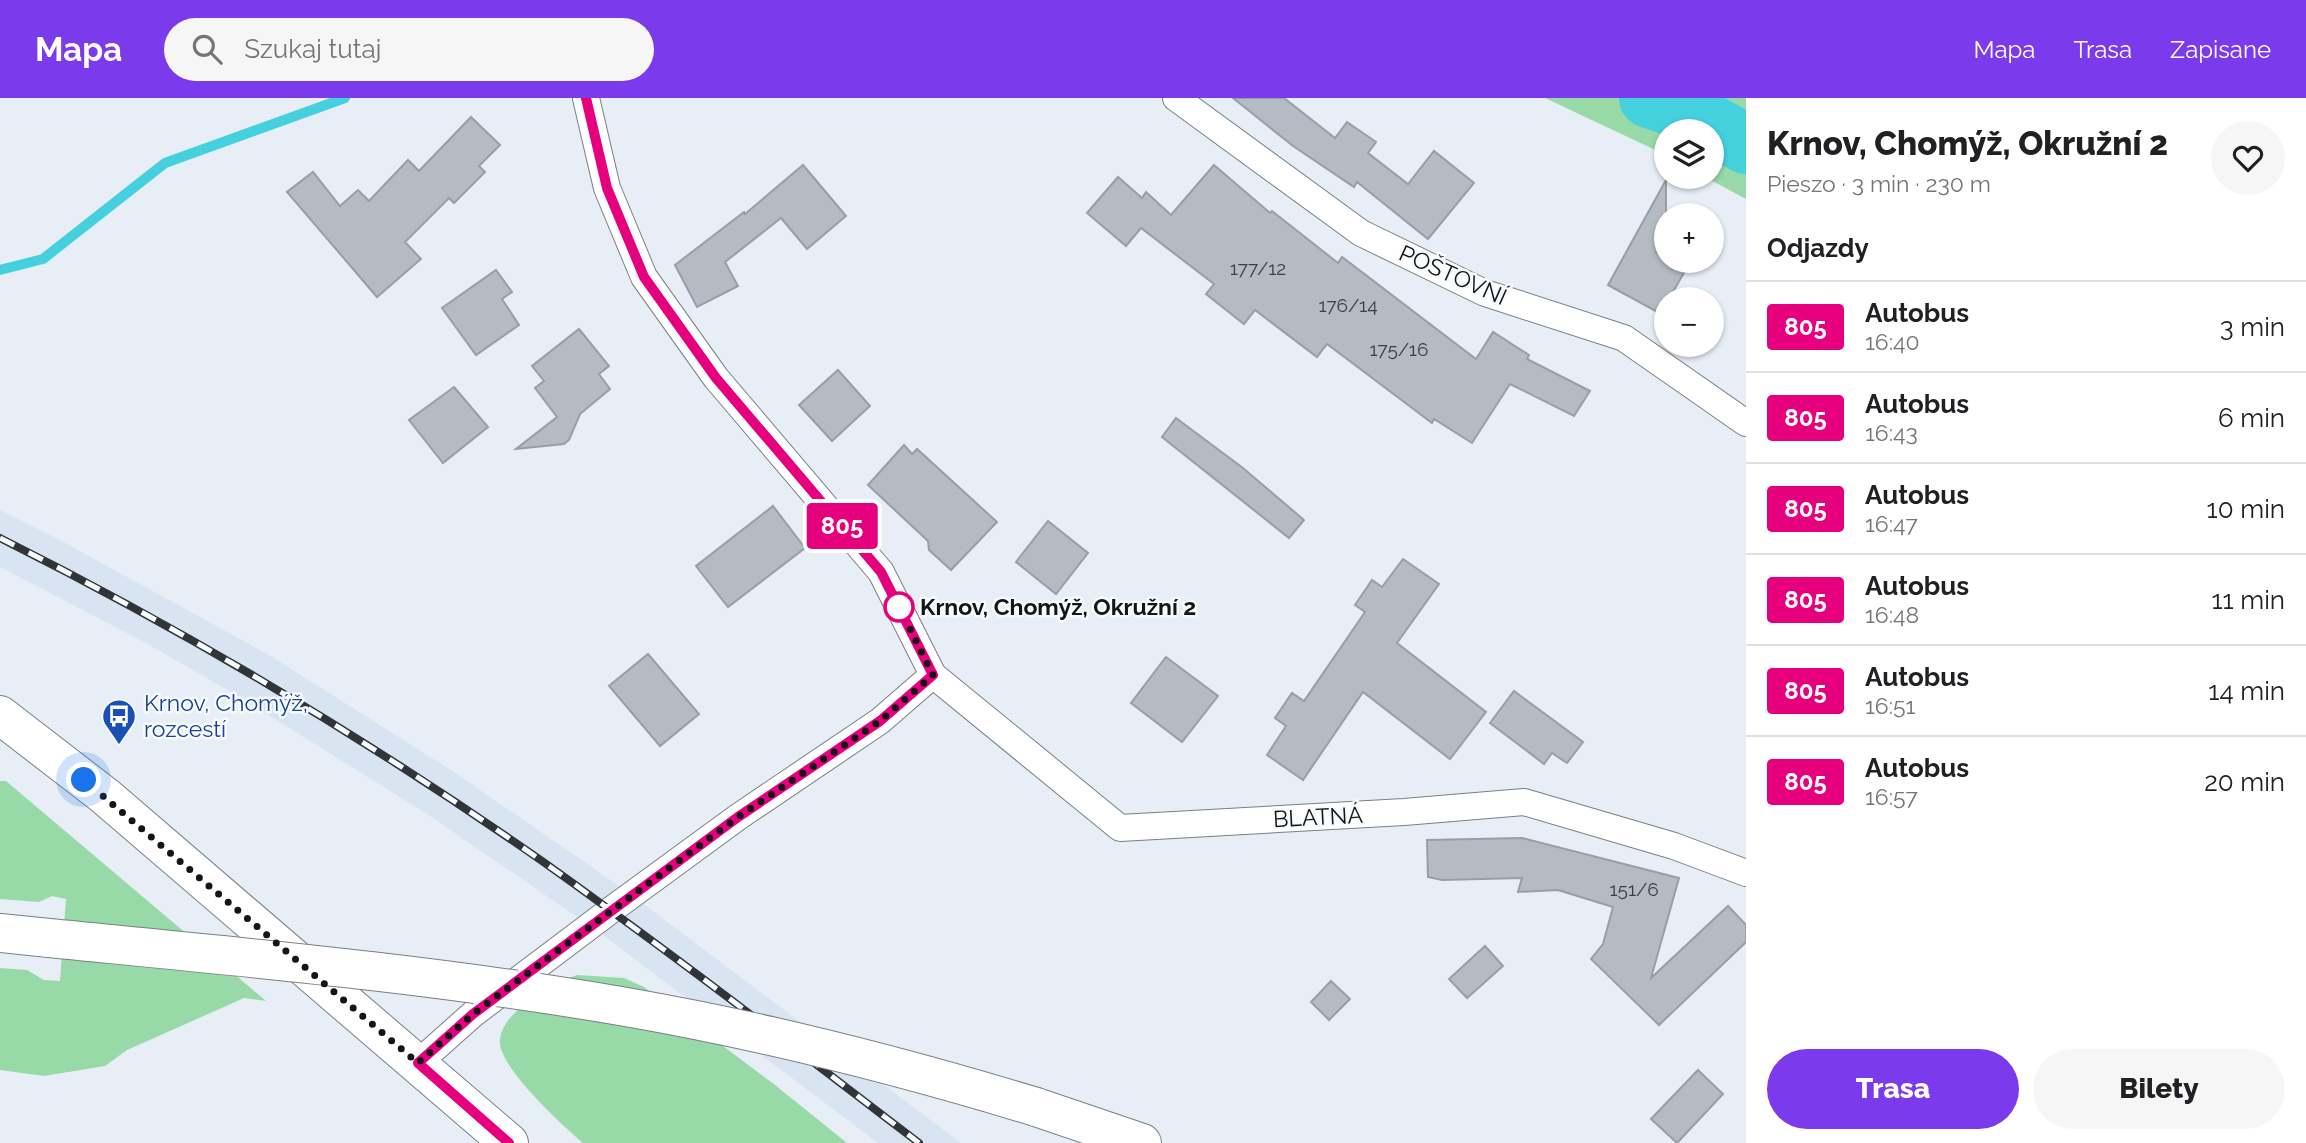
<!DOCTYPE html>
<html lang="pl">
<head>
<meta charset="utf-8">
<style>
	body { margin:0; font-family:Raleway,sans-serif; background:#f6f6f6; color:#202124; height:100vh; display:flex; flex-direction:column; font-size:26px; white-space:nowrap }
	* { box-sizing:border-box; margin:0 }
	p { font-size:23px; color:#757577 }
	.icon { flex:none; width:38px; height:38px; fill:none; stroke:currentColor; stroke-width:2; stroke-linecap:round; stroke-linejoin:round }
	.map { position:relative; flex:1; overflow:hidden }
	.side { display:flex; flex-direction:column; background:#fff; width:560px }
	.side>* { flex:none }
	.badge { padding:0 14px; border-radius:5px; font-size:24px; line-height:46px }
	.controls { position:absolute; left:1654px; top:21px; display:grid; gap:14px }
	.controls a { display:grid; place-items:center; width:70px; height:70px; border-radius:50%; background:#fff; box-shadow:0 2px 5px #0004; font-size:35px }
	.you { position:absolute; width:35px; height:35px; margin:-18px; border:5px solid #fff; border-radius:50%; background:#1a73e8; box-shadow:0 0 0 10px #1a73e833 }
	.map>.badge { position:absolute; translate:-50% -50%; box-shadow:0 0 0 4px #fff }
	h2 { padding:0 21px; font-size:26px; line-height:63px }
	.round { display:grid; place-items:center; flex:none; width:74px; height:74px; border-radius:37px; background:#f6f6f6 }
	.overview { display:flex; align-items:center; justify-content:space-between; height:119px; padding:0 21px }
	h1 { font-size:33px; font-weight:800; line-height:52px }
	.cta { display:flex; gap:14px; margin-top:auto; padding:14px 21px }
	.cta a { flex:1; height:80px; border-radius:42px; background:#7c3aed; color:#fff; font-size:28px; font-weight:800; line-height:80px; text-align:center }
	.cta a+a { background:#f6f6f6; color:#202124 }
	ul { padding:0; list-style:none }
	li { display:flex; align-items:center; gap:21px; height:91px; padding:0 21px; border-top:2px solid #e0e0e0 }
	li div { flex:1 }
	li b { display:block; font-size:26px }
	li em { font-style:normal }
	li .badge { min-width:77px; font-weight:700; text-align:center }
	header { display:flex; align-items:center; gap:42px; box-sizing:border-box; height:98px; padding:0 35px; background:#7c3aed; color:#fff }
	header strong { font-size:33px }
	nav { display:flex; gap:38px; margin-inline-start:auto; font-size:24px }
	.search { width:490px; height:63px; background:#f6f6f6; display:flex; align-items:center; gap:18px; box-sizing:border-box; padding:0 24px; border-radius:38px; color:#757577; font-size:26px }
	main { display:flex; flex:1; min-height:0 }
	.map>svg:first-child { display:block }
</style>
</head>
<body>
<header>
<strong>Mapa</strong>
<div class="search"><svg class="icon" aria-label="search" viewBox="0 0 24 24"><circle cx="10" cy="10" r="6"/><path d="M15 15l6 6"/></svg>Szukaj tutaj</div>
<nav><a>Mapa</a><a>Trasa</a><a>Zapisane</a></nav>
</header>
<main>
<div class="map">
<svg width="1746" height="1045" viewBox="0 0 1746 1045">
	<rect width="100%" height="100%" fill="#e8eef6"/>
	<path fill="#d9e4f2" d="M0,412L56,440L269,557L454,674L625,792L961,1045H878L596,832L427,716L243,601L144,544L0,469Z"/>
	<g fill="#98d9a8">
		<path d="M1545,0H1746V101L1705,79H1712V33H1666V57Z"/>
		<path d="M0,683H6L266,903L244,900L127,952L105,968L44,978L0,972V870L27,872L44,882L60,883L66,801L52,798L39,804L0,801Z"/>
		<path d="M577,877L624,880L644,889L775,987L847,1045H583C560,1025 511,980 501,951C491,918 553,885 577,877Z"/>
	</g>
	<g fill="none" stroke-linecap="round" stroke-linejoin="round">
		<path stroke="#44d0dc" stroke-width="10" d="M0,172L43,161L165,65L345,0"/>
		<path stroke="#44d0dc" stroke-width="60" d="M1649,0L1686,13L1746,46"/>
	</g>
	<g fill="#b5bbc2" stroke="#989ea5" stroke-width="2">
		<path d="M1233,0H1284L1335,40L1347,24L1376,44L1368,55L1408,86L1434,53L1474,85L1428,141L1357,84L1354,89L1293,48Z"/>
		<path d="M471,19L500,47L479,68L485,74L454,105L449,100L405,144L421,161L377,199L287,94L313,74L340,108L358,92L369,103L408,62L419,73Z"/>
		<path d="M803,67L846,118L807,151L781,120L725,164L738,188L697,209L675,167L744,114L745,116Z"/>
		<path d="M1214,67L1270,115L1272,113L1338,165L1342,159L1476,261L1493,234L1529,257L1527,261L1590,293L1574,318L1510,286L1472,345L1434,321L1432,325L1327,246L1317,259L1255,212L1244,226L1206,196L1214,186L1141,130L1126,148L1087,115L1118,79L1142,100L1146,94L1171,117Z"/>
		<path d="M1666,82V137L1656,154L1666,160V163H1672L1686,171L1669,201H1666V207L1661,216L1608,187Z"/>
		<path d="M496,172L512,194L502,201L519,227L476,257L442,210Z"/>
		<path d="M579,231L609,268L599,276L610,291L580,316L569,342L564,346L516,351L557,319L535,290L544,283L532,268Z"/>
		<path d="M838,272L870,308L832,343L799,307Z"/>
		<path d="M454,289L488,329L443,365L409,322Z"/>
		<path d="M1176,320L1243,370L1304,422L1289,440L1162,339Z"/>
		<path d="M904,347L912,356L917,351L997,424L951,472L929,452L928,443L868,387Z"/>
		<path d="M773,408L805,450L728,509L696,468Z"/>
		<path d="M1048,423L1088,455L1056,496L1016,464Z"/>
		<path d="M1403,461L1439,486L1397,545L1486,614L1450,661L1363,594L1303,682L1267,657L1286,628L1275,620L1292,595L1304,603L1365,514L1355,507L1372,482L1382,489Z"/>
		<path d="M648,556L699,616L660,648L609,588Z"/>
		<path d="M1166,559L1218,598L1182,644L1131,605Z"/>
		<path d="M1514,593L1583,644L1567,665L1552,655L1544,666L1490,625Z"/>
		<path d="M1522,740L1679,780L1651,880L1728,808L1746,827V844L1659,927L1591,861L1603,846L1613,809L1558,792L1518,794L1522,780L1442,782L1428,779L1427,742Z"/>
		<path d="M1485,848L1503,868L1467,900L1449,881Z"/>
		<path d="M1331,883L1350,901L1329,922L1311,904Z"/>
		<path d="M1698,972L1723,996L1677,1045L1651,1021Z"/>
	</g>
	<g fill="none" stroke-linecap="round" stroke-linejoin="round">
		<g stroke="#797f85" stroke-width="28">
			<g id="street">
				<path d="M1176,0L1361,135L1485,195L1624,240L1746,325"/>
				<path d="M933,577L1120,730L1404,714L1524,704L1674,748L1746,775"/>
				<path d="M418,965L473,916L611,812L738,719L880,623L933,577L881,474L716,280L644,179L607,90L586,0"/>
			</g>
		</g>
		<g stroke="#797f85" stroke-width="40">
			<path id="secondary" d="M0,617L105,698L509,1045"/>
		</g>
		<g stroke="#797f85" stroke-width="40">
			<g id="primary">
				<path d="M0,835L49,840"/>
				<path d="M1036,1009L1142,1045"/>
			</g>
		</g>
		<use href="#street" stroke="#fff" stroke-width="26"/>
		<use href="#secondary" stroke="#fff" stroke-width="38"/>
		<use href="#primary" stroke="#fff" stroke-width="38"/>
		<g stroke="#323538" stroke-width="8">
			<path id="rail" d="M0,440C188,534 370,643 542,763C670,854 795,950 919,1045"/>
		</g>
		<use href="#rail" stroke="#f8fbfe" stroke-width="5" stroke-dasharray="16" stroke-linecap="butt"/>
		<g stroke="#797f85" stroke-width="40" stroke-linecap="butt">
			<path id="primary-bridge" d="M49,840C242,859 435,876 626,909C765,933 901,968 1036,1009"/>
		</g>
		<use href="#primary-bridge" stroke="#fff" stroke-width="38"/>
	</g>
	<g fill="none" stroke-linecap="round" stroke-linejoin="round">
		<g stroke="#fff" stroke-width="16">
			<path id="line" d="M509,1045L418,965L473,916L552,857L738,719L880,623L933,577L881,474L716,280L644,179L607,90L586,0"/>
		</g>
		<use href="#line" stroke="#e6007e" stroke-width="10"/>
		<path stroke="#131517" stroke-width="7" stroke-dasharray="0 12.6" d="M84,682L418,965L473,916L552,857L738,719L880,623L933,577L899,509"/>
	</g>
	<defs>
		<g id="bus-pin" transform="scale(1.75)"><path d="M0 17L-7.5 6A9.5 9.5 0 1 1 7.5 6Z" fill="#1a4fb4" stroke="#f8fbfe"/><path d="M-5-6H5V4H4V6H2V4H-2V6H-4V4H-5ZM-3.5-4V0h7V-4ZM-3.5 1.2v1.5H-2V1.2ZM2 1.2v1.5H3.5V1.2Z" fill="#fff"/></g>
	</defs>
	<g fill-rule="evenodd">
		<use href="#bus-pin" x="119" y="618"/>
	</g>
	<circle fill="#fff" stroke="#e6007e" stroke-width="3.5" cx="899" cy="509" r="14"/>
	<g text-anchor="middle" stroke-width="5" stroke-linejoin="round" paint-order="stroke">
		<g font-size="19" fill="#3c3e42">
			<text x="1258" y="177">177/12</text>
			<text x="1348" y="214">176/14</text>
			<text x="1399" y="258">175/16</text>
			<text x="1634" y="798">151/6</text>
		</g>
		<g font-size="23" fill="#131517" stroke="#f8fbfe">
			<text transform="translate(1453 177) rotate(24)" y="8">POŠTOVNÍ</text>
			<text transform="translate(1318 719) rotate(-3)" y="8">BLATNÁ</text>
		</g>
		<g font-size="23" font-weight="bold" fill="#131517" stroke="#f8fbfe" text-anchor="start">
			<text x="920" y="517">Krnov, Chomýž, Okružní 2</text>
		</g>
		<g font-size="23" fill="#164399" stroke="#f8fbfe" text-anchor="start">
			<text x="144" y="613">Krnov, Chomýž,<tspan x="144" dy="26">rozcestí</tspan></text>
		</g>
	</g>
</svg>
<div class="controls">
<a><svg class="icon" aria-label="layers" viewBox="0 0 24 24"><path d="M12 4l9 5-9 5-9-5zM3 14l9 5 9-5"/></svg></a>
<a>+</a>
<a>−</a>
</div>
<div class="you" style="left:84px;top:682px"></div>
<b class="badge" style="left:842px;top:428px;background:#e6007e;color:#fff">805</b>
</div>
<section class="side">
<div class="overview"><div><h1>Krnov, Chomýž, Okružní 2</h1><p>Pieszo · 3 min · 230 m</p></div><a class="round"><svg class="icon" aria-label="heart" viewBox="0 0 24 24"><path d="M12 20l-8-8c-3-5 5-10 8-4 3-6 11-1 8 4z"/></svg></a></div>
<h2>Odjazdy</h2>
<ul>
<li><span class="badge" style="background:#e6007e;color:#fff">805</span><div><b>Autobus</b><p>16:40</p></div><em>3 min</em></li>
<li><span class="badge" style="background:#e6007e;color:#fff">805</span><div><b>Autobus</b><p>16:43</p></div><em>6 min</em></li>
<li><span class="badge" style="background:#e6007e;color:#fff">805</span><div><b>Autobus</b><p>16:47</p></div><em>10 min</em></li>
<li><span class="badge" style="background:#e6007e;color:#fff">805</span><div><b>Autobus</b><p>16:48</p></div><em>11 min</em></li>
<li><span class="badge" style="background:#e6007e;color:#fff">805</span><div><b>Autobus</b><p>16:51</p></div><em>14 min</em></li>
<li><span class="badge" style="background:#e6007e;color:#fff">805</span><div><b>Autobus</b><p>16:57</p></div><em>20 min</em></li>
</ul>
<div class="cta"><a>Trasa</a><a>Bilety</a></div>
</section>
</main>
</body>
</html>
